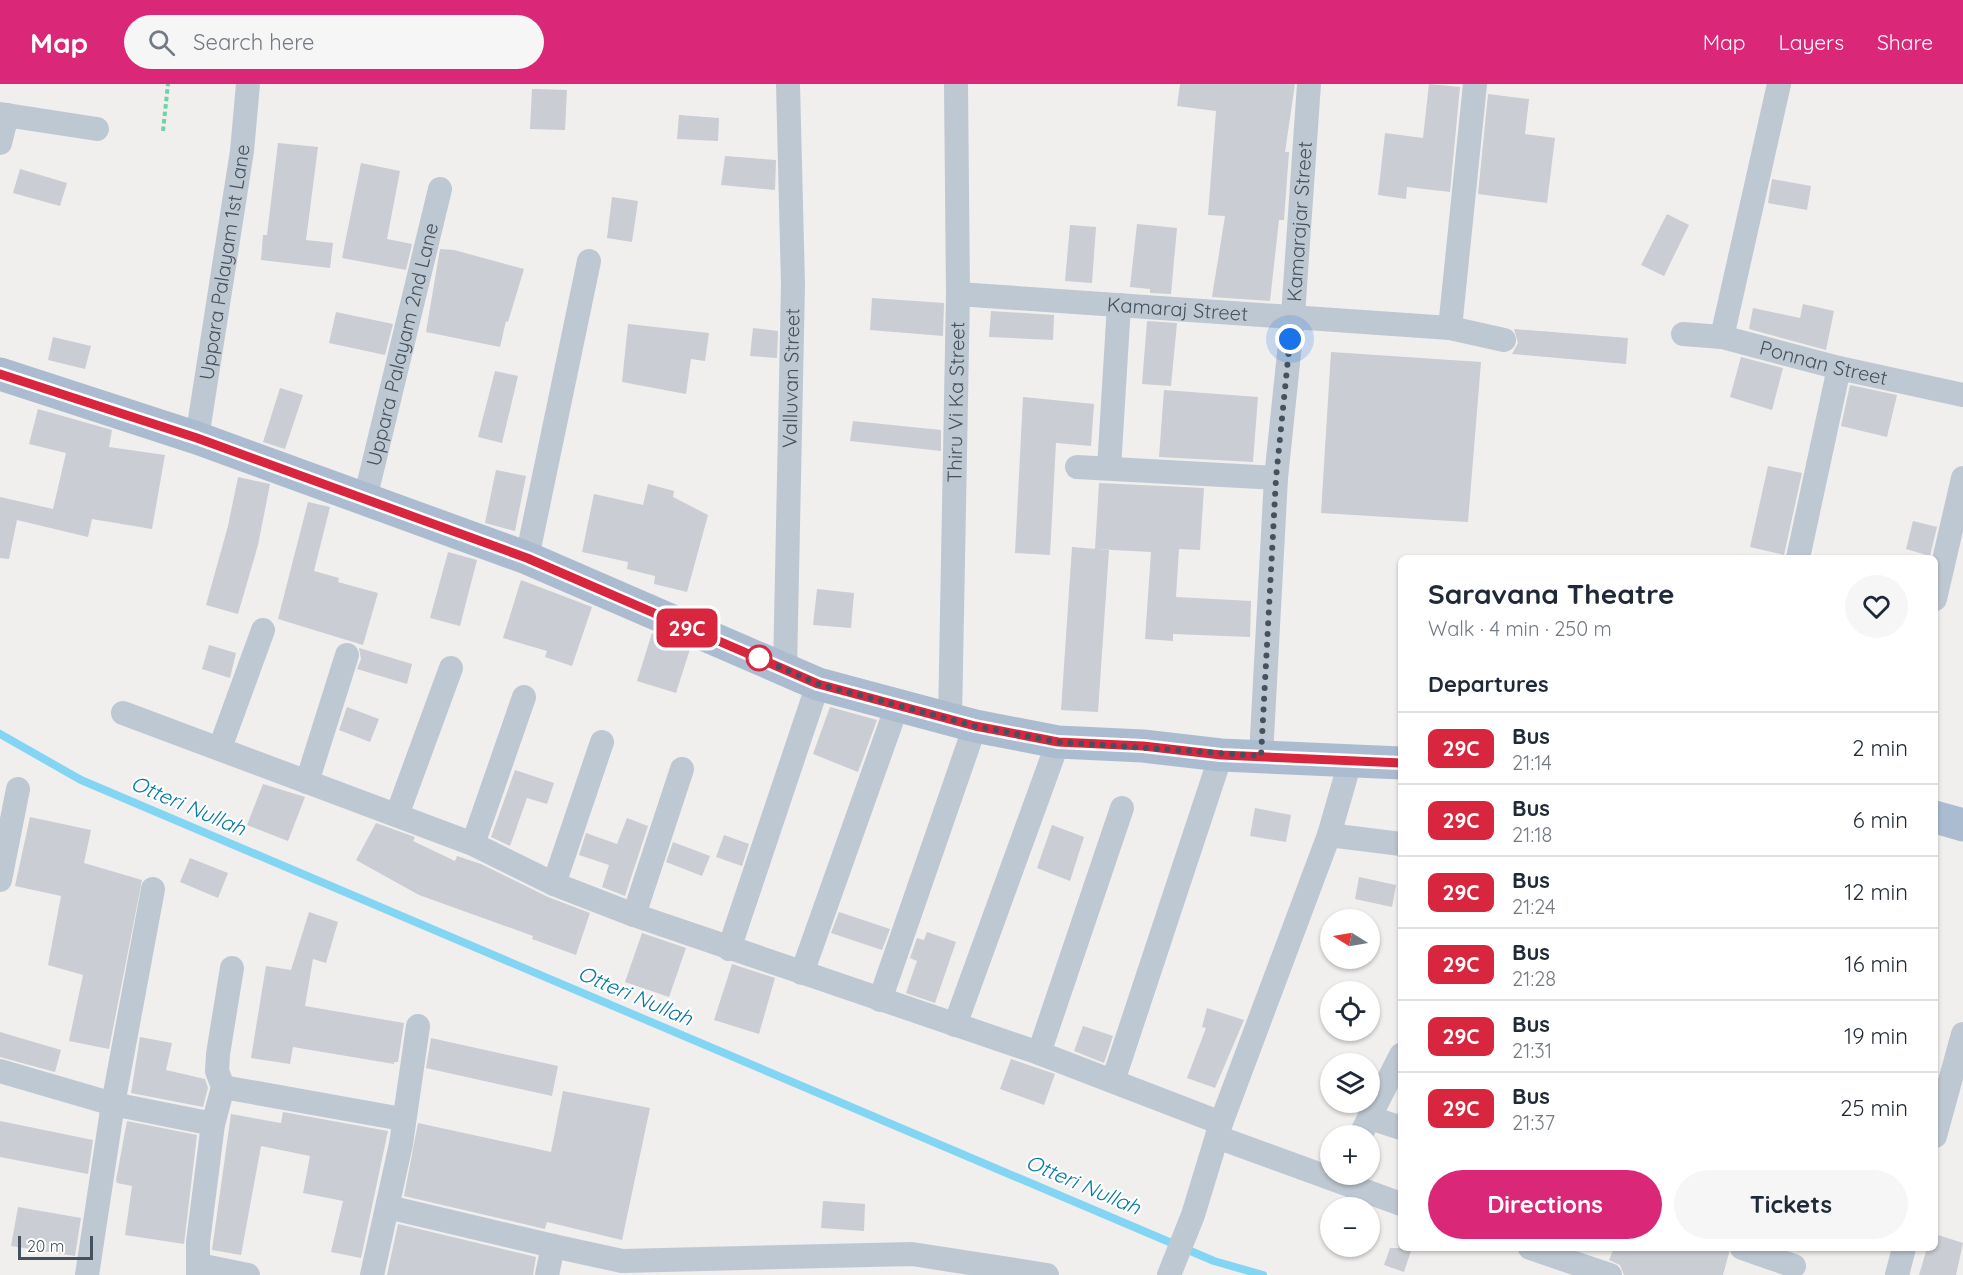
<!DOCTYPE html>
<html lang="en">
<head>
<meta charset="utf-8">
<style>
	body { margin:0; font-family:Quicksand,sans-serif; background:#f6f6f7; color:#1f2937; height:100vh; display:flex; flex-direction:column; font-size:22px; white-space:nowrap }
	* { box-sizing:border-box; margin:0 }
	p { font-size:20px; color:#747a83 }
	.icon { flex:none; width:33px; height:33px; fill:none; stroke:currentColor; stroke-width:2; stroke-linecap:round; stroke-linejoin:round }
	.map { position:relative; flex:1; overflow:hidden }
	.details { position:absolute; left:1398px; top:471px; width:540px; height:696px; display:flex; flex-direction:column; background:#fff; border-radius:9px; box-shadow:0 2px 4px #0004 }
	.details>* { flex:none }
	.badge { padding:0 12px; border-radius:9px; font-size:21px; line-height:39px }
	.needle { width:39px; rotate:281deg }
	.buttons { position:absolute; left:1320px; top:825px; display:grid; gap:12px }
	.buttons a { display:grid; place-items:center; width:60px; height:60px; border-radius:50%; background:#fff; box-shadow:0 2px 4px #0004; font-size:30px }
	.scale { position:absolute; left:18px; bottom:15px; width:75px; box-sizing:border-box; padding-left:6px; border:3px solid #45515d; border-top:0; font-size:16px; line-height:21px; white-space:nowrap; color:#45515d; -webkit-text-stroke:4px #fff; paint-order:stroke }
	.you { position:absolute; width:30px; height:30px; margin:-15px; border:4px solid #fff; border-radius:50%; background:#1a73e8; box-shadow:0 0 0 9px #1a73e833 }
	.map>.badge { position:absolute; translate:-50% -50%; box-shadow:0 0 0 3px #fff }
	h2 { padding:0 30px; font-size:22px; line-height:54px }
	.round { display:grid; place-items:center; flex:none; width:63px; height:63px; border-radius:32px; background:#f6f6f7 }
	.summary { display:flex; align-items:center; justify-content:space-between; height:102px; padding:0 30px }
	h1 { font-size:28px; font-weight:700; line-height:45px }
	.action { display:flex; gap:12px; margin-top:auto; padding:12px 30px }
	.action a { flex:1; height:69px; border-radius:36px; background:#db2777; color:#fff; font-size:24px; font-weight:700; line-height:69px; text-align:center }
	.action a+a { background:#f6f6f7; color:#1f2937 }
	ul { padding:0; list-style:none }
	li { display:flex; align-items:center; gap:18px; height:72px; padding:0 30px; border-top:2px solid #e0e1e3 }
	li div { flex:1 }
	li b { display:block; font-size:22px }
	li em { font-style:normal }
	li .badge { min-width:66px; font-weight:700; text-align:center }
	header { display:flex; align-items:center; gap:36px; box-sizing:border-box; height:84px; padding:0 30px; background:#db2777; color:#fff }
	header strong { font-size:28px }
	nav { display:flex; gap:33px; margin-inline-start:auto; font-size:21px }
	.search { width:420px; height:54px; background:#f6f6f7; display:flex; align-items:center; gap:15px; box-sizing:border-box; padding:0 21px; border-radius:33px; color:#747a83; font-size:22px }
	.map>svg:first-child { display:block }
</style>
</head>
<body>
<header>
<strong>Map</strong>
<div class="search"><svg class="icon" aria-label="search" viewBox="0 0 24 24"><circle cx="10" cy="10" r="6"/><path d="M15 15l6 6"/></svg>Search here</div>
<nav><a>Map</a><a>Layers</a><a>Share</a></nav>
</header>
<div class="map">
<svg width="1963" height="1191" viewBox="0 0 1963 1191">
	<rect width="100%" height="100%" fill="#f1eeee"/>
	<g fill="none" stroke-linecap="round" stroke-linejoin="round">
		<path stroke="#82d6f3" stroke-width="8" d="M0,650L81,696L1214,1177L1263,1191"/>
	</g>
	<g fill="#cacdd3">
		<path d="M1180,0H1295L1285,68H1289L1284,136H1279L1270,217L1212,213L1225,132L1208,131L1216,27L1177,22Z"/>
		<path d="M1429,0L1460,3L1450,108L1407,103L1406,115L1378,111L1385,49L1423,54Z"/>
		<path d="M532,5L567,6L565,46L530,45Z"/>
		<path d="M1488,10L1529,15L1525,50L1555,54L1547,119L1478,110Z"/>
		<path d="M679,31L719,34L718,57L677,55Z"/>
		<path d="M278,59L318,63L306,156L333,159L330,184L261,176L263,151H267Z"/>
		<path d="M725,72L776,76L775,106L721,101Z"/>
		<path d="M361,79L400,87L387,155L412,160L406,186L342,174Z"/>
		<path d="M20,85L67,99L60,122L13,109Z"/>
		<path d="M1772,95L1811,102L1807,126L1768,119Z"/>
		<path d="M612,113L638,117L632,158L607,154Z"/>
		<path d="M1667,130L1689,141L1664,192L1641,181Z"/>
		<path d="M1137,140L1177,144L1171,210L1150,209V205L1130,203Z"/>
		<path d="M1070,141L1096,143L1092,199L1065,197Z"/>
		<path d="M440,165L454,166L524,185L508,238L506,237L500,263L426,248Z"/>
		<path d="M872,214L944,219L943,252L870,246Z"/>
		<path d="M1803,220L1834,227L1826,266L1749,245L1753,224L1800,234Z"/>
		<path d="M991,227L1054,231L1053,256L989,253Z"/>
		<path d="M336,228L393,240L385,271L329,259Z"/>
		<path d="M1147,237L1177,239L1171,302L1142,300Z"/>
		<path d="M628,240L709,249L705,277L691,275L686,310L622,298Z"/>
		<path d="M753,244L778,247L777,274L750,272Z"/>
		<path d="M1514,245L1628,254L1626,280L1512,270L1518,259Z"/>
		<path d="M53,253L91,262L85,285L48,276Z"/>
		<path d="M1331,268L1481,278L1468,438L1321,429Z"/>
		<path d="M1741,273L1783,284L1772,326L1730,313Z"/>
		<path d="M495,287L518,292L502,359L478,353Z"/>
		<path d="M1850,301L1897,311L1887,353L1841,342Z"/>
		<path d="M280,304L303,311L285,365L263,358Z"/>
		<path d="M1164,306L1258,313L1253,378L1159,373Z"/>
		<path d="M1023,313L1094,320L1091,362L1056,359L1050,471L1015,469Z"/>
		<path d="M38,325L112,346L109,363L165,371L152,445L92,435L88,453L17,436L9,475L0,474V413L53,425L66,369L29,360Z"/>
		<path d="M853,337L941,346V367L850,357Z"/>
		<path d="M1768,382L1802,389L1784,471L1750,463Z"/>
		<path d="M496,386L526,392L515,447L485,439Z"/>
		<path d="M238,393L270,400L258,461L238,530L206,521L228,442Z"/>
		<path d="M1099,399L1204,404L1200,466L1179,465L1176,513L1251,517L1250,553L1173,550V557L1145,555L1151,468L1095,465Z"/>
		<path d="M648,400L674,407L673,413L708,431L687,508L654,500L655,492L627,485L628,478L582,468L594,410L643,421Z"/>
		<path d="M308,418L330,423L314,487L339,494L338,498L378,509L363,561L278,535Z"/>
		<path d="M1913,437L1937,443L1930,472L1906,465Z"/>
		<path d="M1072,463L1109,466L1098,628L1061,626Z"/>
		<path d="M448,468L477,476L460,542L430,534Z"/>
		<path d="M521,496L592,523L572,582L545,573L547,567L503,554Z"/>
		<path d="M817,505L854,509L851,544L813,541Z"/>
		<path d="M652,549L690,565L676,609L637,597Z"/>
		<path d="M209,561L236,569L230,594L202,585Z"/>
		<path d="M359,564L412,580L407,600L357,585L361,575Z"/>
		<path d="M347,623L379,635L370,658L339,646Z"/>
		<path d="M830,623L877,636L858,688L813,670Z"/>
		<path d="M515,686L554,699L547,720L527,714L510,762L491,753Z"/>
		<path d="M263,700L305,713L288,757L247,741Z"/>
		<path d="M1255,724L1291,731L1286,758L1250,752Z"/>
		<path d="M30,733L91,746L84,779L142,796L109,965L69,957L83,891L48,881L61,812L15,802Z"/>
		<path d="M627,734L648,742L625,812L602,803L609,781L579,771L586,749L617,760Z"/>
		<path d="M376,739L415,753L413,757L455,777L457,772L481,780L548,813L590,829L576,871L532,855L533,852L511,844L419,811L356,776Z"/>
		<path d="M1052,741L1084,753L1070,797L1037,784Z"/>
		<path d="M724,751L749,760L742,782L716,773Z"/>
		<path d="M673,758L710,772L702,792L666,778Z"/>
		<path d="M190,774L228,789L218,814L180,798Z"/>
		<path d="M1359,793L1396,801L1392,823L1355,815Z"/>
		<path d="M309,828L338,838L326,879L313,875L305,922L404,939L398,978H394V980L293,963L290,980L251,974L266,882L291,886Z"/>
		<path d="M839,828L890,845L882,866L831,849Z"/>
		<path d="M927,848L956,858L935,919L906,909L917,877L910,874L917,854L924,856Z"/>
		<path d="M642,849L686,864L669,913L625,898Z"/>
		<path d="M732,880L775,894L759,950L714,936Z"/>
		<path d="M1207,924L1244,936L1215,1004L1187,994L1206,944L1202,943Z"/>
		<path d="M1083,942L1113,952L1104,979L1074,967Z"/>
		<path d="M0,948L61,966L55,988L0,973Z"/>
		<path d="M140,953L172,959L166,986L205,995L208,1004L203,1023L131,1009Z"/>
		<path d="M431,954L558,982L552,1012L426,984Z"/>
		<path d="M1011,975L1055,990L1044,1021L1000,1005Z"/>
		<path d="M563,1007L650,1024L622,1156L547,1138L545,1145L404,1112L418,1039L551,1068Z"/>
		<path d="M283,1028L388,1047L361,1174L331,1168L343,1117L303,1109L310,1072L261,1062L241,1171L212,1166L231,1030L281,1039Z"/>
		<path d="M0,1037L93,1056L88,1090L0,1073Z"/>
		<path d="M127,1037L197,1051L184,1160L125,1151L132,1102L117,1099L116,1096Z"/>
		<path d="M823,1117L865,1120L864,1147L821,1144Z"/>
		<path d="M18,1123L81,1134L75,1172L11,1162Z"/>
		<path d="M398,1140L536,1173L533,1191H387Z"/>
		<path d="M1935,1150L1963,1159L1956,1191H1919L1927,1164H1935Z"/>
		<path d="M1390,1164H1412L1404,1188L1384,1181Z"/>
		<path d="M1614,1164H1728L1729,1169L1723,1191H1624L1620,1181L1609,1176Z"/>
	</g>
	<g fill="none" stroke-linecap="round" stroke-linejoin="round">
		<path stroke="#6ed3a6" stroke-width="4" stroke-dasharray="4.5 3" stroke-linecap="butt" d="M163,47L168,0"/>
		<g stroke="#bec8d2" stroke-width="24">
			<path d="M0,30L97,45"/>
			<path d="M0,59L7,31"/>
			<path id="s1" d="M958,210L1450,244L1504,256"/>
			<path d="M1450,244L1475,0"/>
			<path id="s2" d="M1683,250L1722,253L1839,284L1963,311"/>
			<path d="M1722,253L1779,0"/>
			<path id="s3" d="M197,354L242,67L248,0"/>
			<path d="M1077,383L1276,394"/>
			<path d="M1109,384L1119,221"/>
			<path id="s4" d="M365,415L440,105"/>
			<path d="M527,474L589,177"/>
			<path d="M1798,474L1839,284"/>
			<path d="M1935,515L1963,394"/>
			<path id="s5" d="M785,586L793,201L788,0"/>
			<path d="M123,629L473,760L554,800L634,831L1039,969L1221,1039"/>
			<path id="s6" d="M950,636L958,210L956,0"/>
			<path d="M220,664L263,546"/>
			<path id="s7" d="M1261,672L1276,394L1293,231L1309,0"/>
			<path d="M307,698L347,571"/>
			<path d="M397,731L451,584"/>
			<path d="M1329,751L1401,760"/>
			<path d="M473,760L524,613"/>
			<path d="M0,796L18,705"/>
			<path d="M554,800L602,658"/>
			<path d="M634,831L682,685"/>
			<path d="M729,865L818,600"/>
			<path d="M802,889L897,622"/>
			<path d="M880,916L975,642"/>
			<path d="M955,941L1058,658"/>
			<path d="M1039,969L1122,724"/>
			<path d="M0,987L113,1020L213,1040"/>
			<path d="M1113,997L1221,671"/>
			<path d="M223,1003L402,1035"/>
			<path d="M1371,1034L1401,1044"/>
			<path d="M1360,1052L1401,971"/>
			<path d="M1935,1052L1963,950"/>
			<path d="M1217,1053L1401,1120"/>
			<path d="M388,1123L553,1162"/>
			<path d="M1530,1164L1610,1191"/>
			<path d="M1742,1164L1794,1182"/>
			<path d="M199,1181L248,1191"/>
			<path d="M87,1191L113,1020L153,805"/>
			<path d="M198,1191V1158L213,1040L223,1003L217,987L218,970L232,884"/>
			<path d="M372,1191L401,1060L418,942"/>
			<path d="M547,1191L553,1162L622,1177L912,1170L1047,1191"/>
			<path d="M1169,1191L1193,1131L1221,1039L1329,751L1350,678"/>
			<path d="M1897,1191L1904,1164"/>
		</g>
		<g stroke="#acbcd0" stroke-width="33">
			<path d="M0,290L197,354L527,474L818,600L975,642L1058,658L1143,662L1221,671L1401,679"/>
			<path d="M1935,733L1963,741"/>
		</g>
	</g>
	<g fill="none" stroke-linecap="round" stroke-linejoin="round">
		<g stroke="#fff" stroke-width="14">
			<path id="line" d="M0,290L197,354L527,474L818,600L975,642L1058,658L1143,662L1221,671L1401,679"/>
		</g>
		<use href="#line" stroke="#d7263d" stroke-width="9"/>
		<path stroke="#45515d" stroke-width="6" stroke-dasharray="0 10.8" d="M759,574L818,600L975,642L1058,658L1261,672L1276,394L1290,255"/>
	</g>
	<circle fill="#fff" stroke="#d7263d" stroke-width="3" cx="759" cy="574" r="12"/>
	<g text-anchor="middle" stroke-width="4.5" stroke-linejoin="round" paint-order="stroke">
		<g font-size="20" fill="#45515d" stroke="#fff">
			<text dy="7" stroke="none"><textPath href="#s7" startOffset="536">Kamarajar Street</textPath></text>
			<text dy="7" stroke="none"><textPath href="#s3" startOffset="178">Uppara Palayam 1st Lane</textPath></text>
			<text dy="7" stroke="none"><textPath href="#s1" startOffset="220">Kamaraj Street</textPath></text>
			<text dy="7" stroke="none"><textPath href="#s4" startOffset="159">Uppara Palayam 2nd Lane</textPath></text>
			<text dy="7" stroke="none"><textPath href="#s2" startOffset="144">Ponnan Street</textPath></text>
			<text dy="7" stroke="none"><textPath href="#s5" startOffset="292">Valluvan Street</textPath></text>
			<text dy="7" stroke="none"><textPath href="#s6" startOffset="318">Thiru Vi Ka Street</textPath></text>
		</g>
		<g font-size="21" font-style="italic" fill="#037aa4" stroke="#fff">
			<text transform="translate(188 722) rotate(23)" y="7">Otteri Nullah</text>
			<text transform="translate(635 912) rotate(23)" y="7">Otteri Nullah</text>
			<text transform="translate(1083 1101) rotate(23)" y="7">Otteri Nullah</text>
		</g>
	</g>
</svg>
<div class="buttons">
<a><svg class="needle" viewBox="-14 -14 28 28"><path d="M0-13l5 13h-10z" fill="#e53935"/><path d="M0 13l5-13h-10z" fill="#747a83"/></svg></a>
<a><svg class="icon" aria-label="locate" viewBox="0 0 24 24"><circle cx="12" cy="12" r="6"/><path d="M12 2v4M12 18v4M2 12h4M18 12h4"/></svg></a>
<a><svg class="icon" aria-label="layers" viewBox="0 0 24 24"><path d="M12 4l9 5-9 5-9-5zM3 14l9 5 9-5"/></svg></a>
<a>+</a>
<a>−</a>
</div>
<div class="scale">20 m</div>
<div class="you" style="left:1290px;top:255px"></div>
<b class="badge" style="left:687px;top:544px;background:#d7263d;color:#fff">29C</b>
<section class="details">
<div class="summary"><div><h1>Saravana Theatre</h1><p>Walk · 4 min · 250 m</p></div><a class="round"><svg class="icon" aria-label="heart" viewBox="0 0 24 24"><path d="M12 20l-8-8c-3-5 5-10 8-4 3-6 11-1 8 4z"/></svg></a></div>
<h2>Departures</h2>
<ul>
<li><span class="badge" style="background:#d7263d;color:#fff">29C</span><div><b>Bus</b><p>21:14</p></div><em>2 min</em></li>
<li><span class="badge" style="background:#d7263d;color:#fff">29C</span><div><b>Bus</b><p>21:18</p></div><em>6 min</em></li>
<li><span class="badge" style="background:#d7263d;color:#fff">29C</span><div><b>Bus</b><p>21:24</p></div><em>12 min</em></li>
<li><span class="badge" style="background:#d7263d;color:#fff">29C</span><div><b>Bus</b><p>21:28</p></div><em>16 min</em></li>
<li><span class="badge" style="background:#d7263d;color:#fff">29C</span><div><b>Bus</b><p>21:31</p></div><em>19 min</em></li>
<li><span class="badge" style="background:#d7263d;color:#fff">29C</span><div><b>Bus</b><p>21:37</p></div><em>25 min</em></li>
</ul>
<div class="action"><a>Directions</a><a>Tickets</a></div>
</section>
</div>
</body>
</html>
